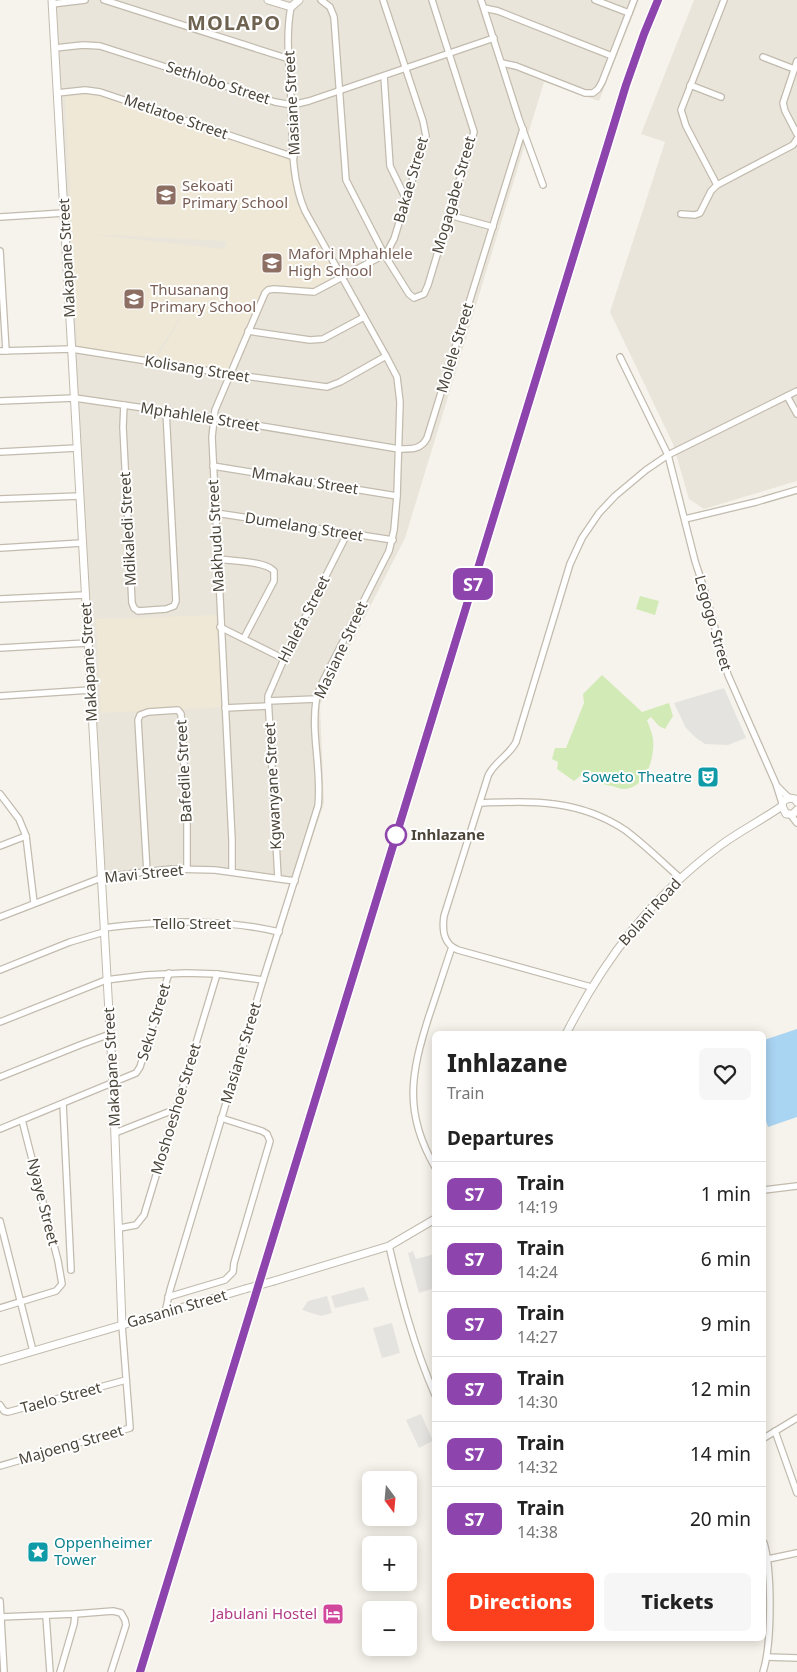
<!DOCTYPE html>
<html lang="en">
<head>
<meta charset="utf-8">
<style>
	body { margin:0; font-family:"Noto Sans",sans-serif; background:#f6f6f6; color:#222; height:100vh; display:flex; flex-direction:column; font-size:19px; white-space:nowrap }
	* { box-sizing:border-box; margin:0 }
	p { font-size:16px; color:#767676 }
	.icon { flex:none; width:28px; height:28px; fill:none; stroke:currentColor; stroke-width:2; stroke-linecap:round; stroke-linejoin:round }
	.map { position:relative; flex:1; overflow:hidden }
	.side { position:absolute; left:432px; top:1031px; width:334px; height:610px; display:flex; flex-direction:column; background:#fff; border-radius:8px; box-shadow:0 2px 12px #0003 }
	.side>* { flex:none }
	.badge { padding:0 10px; border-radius:8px; font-size:18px; line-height:32px }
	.needle { width:32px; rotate:164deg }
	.fabs { position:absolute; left:362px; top:1471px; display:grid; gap:10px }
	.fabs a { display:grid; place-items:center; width:55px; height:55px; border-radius:8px; background:#fff; box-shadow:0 2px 12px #0003; font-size:25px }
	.map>.badge { position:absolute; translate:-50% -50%; box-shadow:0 0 0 2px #fff }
	h2 { padding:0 15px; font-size:19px; line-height:45px }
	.round { display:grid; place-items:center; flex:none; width:52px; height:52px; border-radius:8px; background:#f6f6f6 }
	.summary { display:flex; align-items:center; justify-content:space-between; height:85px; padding:0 15px }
	h1 { font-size:24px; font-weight:800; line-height:38px }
	.action { display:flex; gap:10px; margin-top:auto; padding:10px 15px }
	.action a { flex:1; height:58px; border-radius:8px; background:#fc3f1d; color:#fff; font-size:20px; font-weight:800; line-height:58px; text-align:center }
	.action a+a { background:#f6f6f6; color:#222 }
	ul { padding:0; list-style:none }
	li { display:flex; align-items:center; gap:15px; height:65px; padding:0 15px; border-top:1px solid #e0e0e0 }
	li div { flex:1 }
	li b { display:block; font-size:19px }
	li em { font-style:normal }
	li .badge { min-width:55px; font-weight:700; text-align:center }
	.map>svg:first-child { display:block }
</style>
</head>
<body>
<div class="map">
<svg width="797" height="1672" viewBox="0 0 797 1672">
	<rect width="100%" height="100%" fill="#f6f3ec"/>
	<g fill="#eae5da">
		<path d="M52,0H639L599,101L544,82L405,538L320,705L324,803L297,884L277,879L187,869L101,878Z"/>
		<path d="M694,0H797V481L704,509L689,499L673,444L610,312L665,142L641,134Z"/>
	</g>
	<g fill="#efe8d6" fill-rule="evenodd">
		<path d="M95,93L290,157L295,200L337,276L312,292H271L228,370L157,358L199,287L152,361L78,350L65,97ZM88,234L227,241V242L223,249Z"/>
		<path d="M216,615L222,707L101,713L96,619Z"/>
	</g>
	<g fill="#d2eab5">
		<path d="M640,596L659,601L655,615L636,609Z"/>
		<path d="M602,675L642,712L669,703L673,716L665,729L659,726L651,717L647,720C649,726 652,732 653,739C655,756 647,788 624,789C620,789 616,787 612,786C600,784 594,781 585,772L574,781L557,769L558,762L552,759L555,748H566L584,703L583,694Z"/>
	</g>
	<g fill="#e5e3e0">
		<path d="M724,688L746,738L728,745L705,744L695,737L686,728L674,703Z"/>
		<path d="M413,1251L416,1259L435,1254V1288L419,1293L408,1253Z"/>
		<path d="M364,1287L369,1300L335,1308L331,1296Z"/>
		<path d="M327,1296L332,1313L321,1316L302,1310L308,1301Z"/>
		<path d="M392,1323L400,1353L382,1358L373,1328Z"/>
		<path d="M421,1414L433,1441L419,1448L406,1420Z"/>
	</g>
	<path fill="#a9d4f2" d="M797,1029V1117L768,1127L764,1114V1040Z"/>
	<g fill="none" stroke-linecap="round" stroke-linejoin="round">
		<g stroke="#c2bbae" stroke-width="8">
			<g id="minor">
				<path d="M104,0L289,59"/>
				<path d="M321,0L330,7L334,17L346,180L384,254L409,294L414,298L424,294L428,285L474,132L432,0"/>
				<path d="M481,0L519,119L543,185"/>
				<path d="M595,0L629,13"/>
				<path d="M52,4L85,0"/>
				<path d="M484,8L498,11L612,56"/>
				<path d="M55,48L83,45L100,46L275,102L292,105L309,101L494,38"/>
				<path d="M763,57L794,69"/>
				<path d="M797,61L783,103L785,111L797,134"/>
				<path d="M502,63L516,66L585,93H593L598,89L602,82L634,0"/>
				<path d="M384,76L390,166L406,199"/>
				<path d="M690,85L721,97"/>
				<path d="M57,93L85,90L100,92L294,157"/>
				<path d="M717,185L686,126L681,110L724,0"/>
				<path d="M681,214L695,215L700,213L711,191L717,185L793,145L797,139"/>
				<path d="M449,215L493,227"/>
				<path d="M0,217L64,213"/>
				<path d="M0,251L6,351"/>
				<path d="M248,331L310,340L323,339L364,317"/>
				<path d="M0,351L72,349L229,374L327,387L340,382L386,356"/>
				<path d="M620,357L668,455L695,561L705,592L728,675L776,784L782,803"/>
				<path d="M787,396L797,414"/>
				<path d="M0,401L75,398L213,418L399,449C411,449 421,450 427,438L523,129"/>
				<path d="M124,405L123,427L132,603L134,608L138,611L166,609L174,606L176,601L166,411"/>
				<path d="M0,452L77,448"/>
				<path d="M213,466L397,496"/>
				<path d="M0,499L80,496"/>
				<path d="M216,513L393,540"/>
				<path d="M685,519L756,502L797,490"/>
				<path d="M0,548L82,543"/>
				<path d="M218,559C231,561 265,561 274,571V581L244,638"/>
				<path d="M0,599L85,595"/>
				<path d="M220,627L284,659"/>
				<path d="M0,648L87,643"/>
				<path d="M0,696L90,690"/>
				<path d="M268,701L316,699"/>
				<path d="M225,708L268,706"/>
				<path d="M777,786L789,798"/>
				<path d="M0,794L19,819L26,836L34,903"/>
				<path d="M480,803C532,801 579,799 625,830C644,844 662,862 680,878"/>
				<path d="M790,814L797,823"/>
				<path d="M0,846L26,836"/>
				<path d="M232,871V840L212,437L215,410L265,293L268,290L274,289L314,292L378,258L387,252L394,239L426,136L423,121L383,0"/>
				<path d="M147,872L138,720L140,715L148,712L178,710L181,714L187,815V869"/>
				<path d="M278,878L268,696L284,659L347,534"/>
				<path d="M0,917L101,878L120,875L171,869L215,870L295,881"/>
				<path d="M104,928C163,921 221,918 279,932"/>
				<path d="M0,970L70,942L104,932"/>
				<path d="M591,987L458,950C443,944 442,930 444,916L488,776C494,762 509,756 516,742L570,564L582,538L599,513L615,496L646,470L668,455L797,391"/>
				<path d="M0,1022L106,980L146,975L186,973L217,974L263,980"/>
				<path d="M0,1077L80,1045L110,1034"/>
				<path d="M63,1104L71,1270"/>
				<path d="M0,1129L136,1073L140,1067L169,973"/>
				<path d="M115,1133L176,1109"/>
				<path d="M435,1167C403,1112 411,1073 429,1016C437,993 444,970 452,947"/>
				<path d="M764,1190L797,1186"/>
				<path d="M0,1221L33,1351"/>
				<path d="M120,1228L136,1225L144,1215L217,974"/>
				<path d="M389,1246C401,1297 414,1347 435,1395"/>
				<path d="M168,1297L225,1280L233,1272L234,1263L270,1141L267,1134L262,1131L221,1118"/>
				<path d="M0,1308L56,1291L62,1284L58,1261L22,1120"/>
				<path d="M165,1313L170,1290L263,980L318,806C322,771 311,736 316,701C317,694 321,686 324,679L389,551L394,530L397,496L400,402L397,377L386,356L305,211C290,177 293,137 291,100C290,70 285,37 291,7"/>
				<path d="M0,1405L4,1411L8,1412L126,1380"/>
				<path d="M775,1431L797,1493"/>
				<path d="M764,1438L797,1418"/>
				<path d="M0,1466L130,1428L122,1325"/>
				<path d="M768,1559L797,1553"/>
				<path d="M0,1601L4,1672"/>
				<path d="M46,1616L50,1672"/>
				<path d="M0,1617L75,1614L113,1611L121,1613L125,1620L126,1625L111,1672"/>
				<path d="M767,1657L797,1658"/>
				<path d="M60,1672L74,1624L75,1614"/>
				<path d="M763,1672C772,1644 772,1571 764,1543"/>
			</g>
		</g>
		<g stroke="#c2bbae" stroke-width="9">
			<g id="tertiary">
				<path d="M52,0L113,1084L122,1325"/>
				<path d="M268,0L291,7L299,0"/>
				<path d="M797,802L795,799L789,798L783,801L782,806L786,814H793L797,810"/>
				<path d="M566,1034C605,958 652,896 721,845C740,831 762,820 782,806"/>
				<path d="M274,1281L389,1246L435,1219"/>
				<path d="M0,1361L245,1289"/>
			</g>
		</g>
		<use href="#minor" stroke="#fff" stroke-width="5.5"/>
		<use href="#tertiary" stroke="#fff" stroke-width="7"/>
		<g stroke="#9a9a9a" stroke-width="4">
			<path id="rail" d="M140,1672L626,85L644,34L658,0"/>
		</g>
		<use href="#rail" stroke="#fff" stroke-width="2" stroke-dasharray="5.5" stroke-linecap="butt"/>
		<g stroke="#c2bbae" stroke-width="9" stroke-linecap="butt">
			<path id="tertiary-bridge" d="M245,1289L274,1281"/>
		</g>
		<use href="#tertiary-bridge" stroke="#fff" stroke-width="7"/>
	</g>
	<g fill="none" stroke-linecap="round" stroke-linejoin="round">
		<g stroke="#fff" stroke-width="11">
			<path id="line" d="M140,1672L626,85L644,34L658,0"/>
		</g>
		<use href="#line" stroke="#8e44ad" stroke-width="8"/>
	</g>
	<defs>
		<g id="school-square" transform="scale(1.125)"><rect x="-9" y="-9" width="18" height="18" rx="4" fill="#8d6e63" stroke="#fff"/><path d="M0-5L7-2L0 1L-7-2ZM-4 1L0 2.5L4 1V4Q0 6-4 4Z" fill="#fff"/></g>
		<g id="theatre-square" transform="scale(1.125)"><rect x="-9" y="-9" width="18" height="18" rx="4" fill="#0f9aa8" stroke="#fff"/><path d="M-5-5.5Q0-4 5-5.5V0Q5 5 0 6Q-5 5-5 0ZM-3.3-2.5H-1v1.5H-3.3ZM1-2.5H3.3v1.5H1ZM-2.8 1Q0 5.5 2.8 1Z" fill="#fff"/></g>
		<g id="sight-square" transform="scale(1.125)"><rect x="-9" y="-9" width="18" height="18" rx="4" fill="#0f9aa8" stroke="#fff"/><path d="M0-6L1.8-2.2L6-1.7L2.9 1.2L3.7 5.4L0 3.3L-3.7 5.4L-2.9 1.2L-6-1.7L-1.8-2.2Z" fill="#fff"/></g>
		<g id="hotel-square" transform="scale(1.125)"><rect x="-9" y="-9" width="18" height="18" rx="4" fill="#d1479c" stroke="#fff"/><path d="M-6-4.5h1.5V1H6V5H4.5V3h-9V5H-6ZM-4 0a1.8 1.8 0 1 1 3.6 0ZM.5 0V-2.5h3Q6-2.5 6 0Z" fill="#fff"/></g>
	</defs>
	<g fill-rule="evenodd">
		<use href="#school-square" x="166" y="195"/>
		<use href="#school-square" x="272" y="263"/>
		<use href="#school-square" x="134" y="299"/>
		<use href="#theatre-square" x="708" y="777"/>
		<use href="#sight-square" x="38" y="1552"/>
		<use href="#hotel-square" x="333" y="1614"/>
	</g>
	<circle fill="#fff" stroke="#8e44ad" stroke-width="2.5" cx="396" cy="835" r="10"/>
	<g text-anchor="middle" stroke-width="4" stroke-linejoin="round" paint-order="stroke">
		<g font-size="15" fill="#4b4439" stroke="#fff">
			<text transform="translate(218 83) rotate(18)" y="5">Sethlobo Street</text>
			<text transform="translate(292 103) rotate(-93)" y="5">Masiane Street</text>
			<text transform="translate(176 117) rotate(19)" y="5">Metlatoe Street</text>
			<text transform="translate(411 180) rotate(-74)" y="5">Bakae Street</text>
			<text transform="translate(454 195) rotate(-74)" y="5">Mogagabe Street</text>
			<text transform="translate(67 258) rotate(-93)" y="5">Makapane Street</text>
			<text transform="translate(455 348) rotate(-73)" y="5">Molele Street</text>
			<text transform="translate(197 369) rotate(9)" y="5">Kolisang Street</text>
			<text transform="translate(200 417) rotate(9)" y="5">Mphahlele Street</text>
			<text transform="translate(305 481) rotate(9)" y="5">Mmakau Street</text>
			<text transform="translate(304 527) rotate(9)" y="5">Dumelang Street</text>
			<text transform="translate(128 529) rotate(-93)" y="5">Mdikaledi Street</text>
			<text transform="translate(216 536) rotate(-93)" y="5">Makhudu Street</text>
			<text transform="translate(304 619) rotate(-63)" y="5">Hlalefa Street</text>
			<text transform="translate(713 623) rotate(74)" y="5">Legogo Street</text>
			<text transform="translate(341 650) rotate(-65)" y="5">Masiane Street</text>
			<text transform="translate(89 662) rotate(-93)" y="5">Makapane Street</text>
			<text transform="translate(184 771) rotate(-93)" y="5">Bafedile Street</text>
			<text transform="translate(273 786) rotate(-93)" y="5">Kgwanyane Street</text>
			<text transform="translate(144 874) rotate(-6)" y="5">Mavi Street</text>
			<text transform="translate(650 912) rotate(-48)" y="5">Bolani Road</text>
			<text x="192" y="929">Tello Street</text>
			<text transform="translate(154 1022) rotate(-73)" y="5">Seku Street</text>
			<text transform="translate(241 1053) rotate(-73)" y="5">Masiane Street</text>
			<text transform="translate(112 1067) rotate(-93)" y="5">Makapane Street</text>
			<text transform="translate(176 1109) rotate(-73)" y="5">Moshoeshoe Street</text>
			<text transform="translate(43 1202) rotate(76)" y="5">Nyaye Street</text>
			<text transform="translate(177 1309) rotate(-16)" y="5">Gasanin Street</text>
			<text transform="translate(61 1398) rotate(-15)" y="5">Taelo Street</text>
			<text transform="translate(71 1445) rotate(-16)" y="5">Majoeng Street</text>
		</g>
		<g font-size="15" fill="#785e54" stroke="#fff" text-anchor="start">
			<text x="182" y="191">Sekoati<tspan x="182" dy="17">Primary School</tspan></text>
			<text x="288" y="259">Mafori Mphahlele<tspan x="288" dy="17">High School</tspan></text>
			<text x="150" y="295">Thusanang<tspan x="150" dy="17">Primary School</tspan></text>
		</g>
		<g font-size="15" fill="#0d838f" stroke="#fff" text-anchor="end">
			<text x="692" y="782">Soweto Theatre</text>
			<text x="54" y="1548" text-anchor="start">Oppenheimer<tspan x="54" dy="17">Tower</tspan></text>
		</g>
		<g font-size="15" font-weight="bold" fill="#4b4439" stroke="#fff" text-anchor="start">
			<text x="411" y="840">Inhlazane</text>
		</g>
		<g font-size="15" fill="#b23c85" stroke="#fff" text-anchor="end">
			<text x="317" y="1619">Jabulani Hostel</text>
		</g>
		<g font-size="20" font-weight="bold" letter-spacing="1" fill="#6e6250" stroke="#fff">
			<text x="234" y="30">MOLAPO</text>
		</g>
	</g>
</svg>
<div class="fabs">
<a><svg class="needle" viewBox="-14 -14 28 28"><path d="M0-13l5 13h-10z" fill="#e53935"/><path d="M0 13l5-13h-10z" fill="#767676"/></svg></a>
<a>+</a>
<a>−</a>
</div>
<b class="badge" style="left:473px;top:584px;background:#8e44ad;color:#fff">S7</b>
<section class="side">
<div class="summary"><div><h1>Inhlazane</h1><p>Train</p></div><a class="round"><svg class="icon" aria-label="heart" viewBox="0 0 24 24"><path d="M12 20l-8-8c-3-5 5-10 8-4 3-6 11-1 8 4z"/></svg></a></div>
<h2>Departures</h2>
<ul>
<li><span class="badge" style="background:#8e44ad;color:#fff">S7</span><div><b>Train</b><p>14:19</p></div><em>1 min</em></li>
<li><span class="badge" style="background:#8e44ad;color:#fff">S7</span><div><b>Train</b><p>14:24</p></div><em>6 min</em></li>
<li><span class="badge" style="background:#8e44ad;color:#fff">S7</span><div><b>Train</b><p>14:27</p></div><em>9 min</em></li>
<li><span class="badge" style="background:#8e44ad;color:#fff">S7</span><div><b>Train</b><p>14:30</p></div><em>12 min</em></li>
<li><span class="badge" style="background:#8e44ad;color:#fff">S7</span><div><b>Train</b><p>14:32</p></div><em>14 min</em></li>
<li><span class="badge" style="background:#8e44ad;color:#fff">S7</span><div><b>Train</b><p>14:38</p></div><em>20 min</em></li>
</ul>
<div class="action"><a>Directions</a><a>Tickets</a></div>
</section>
</div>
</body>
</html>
